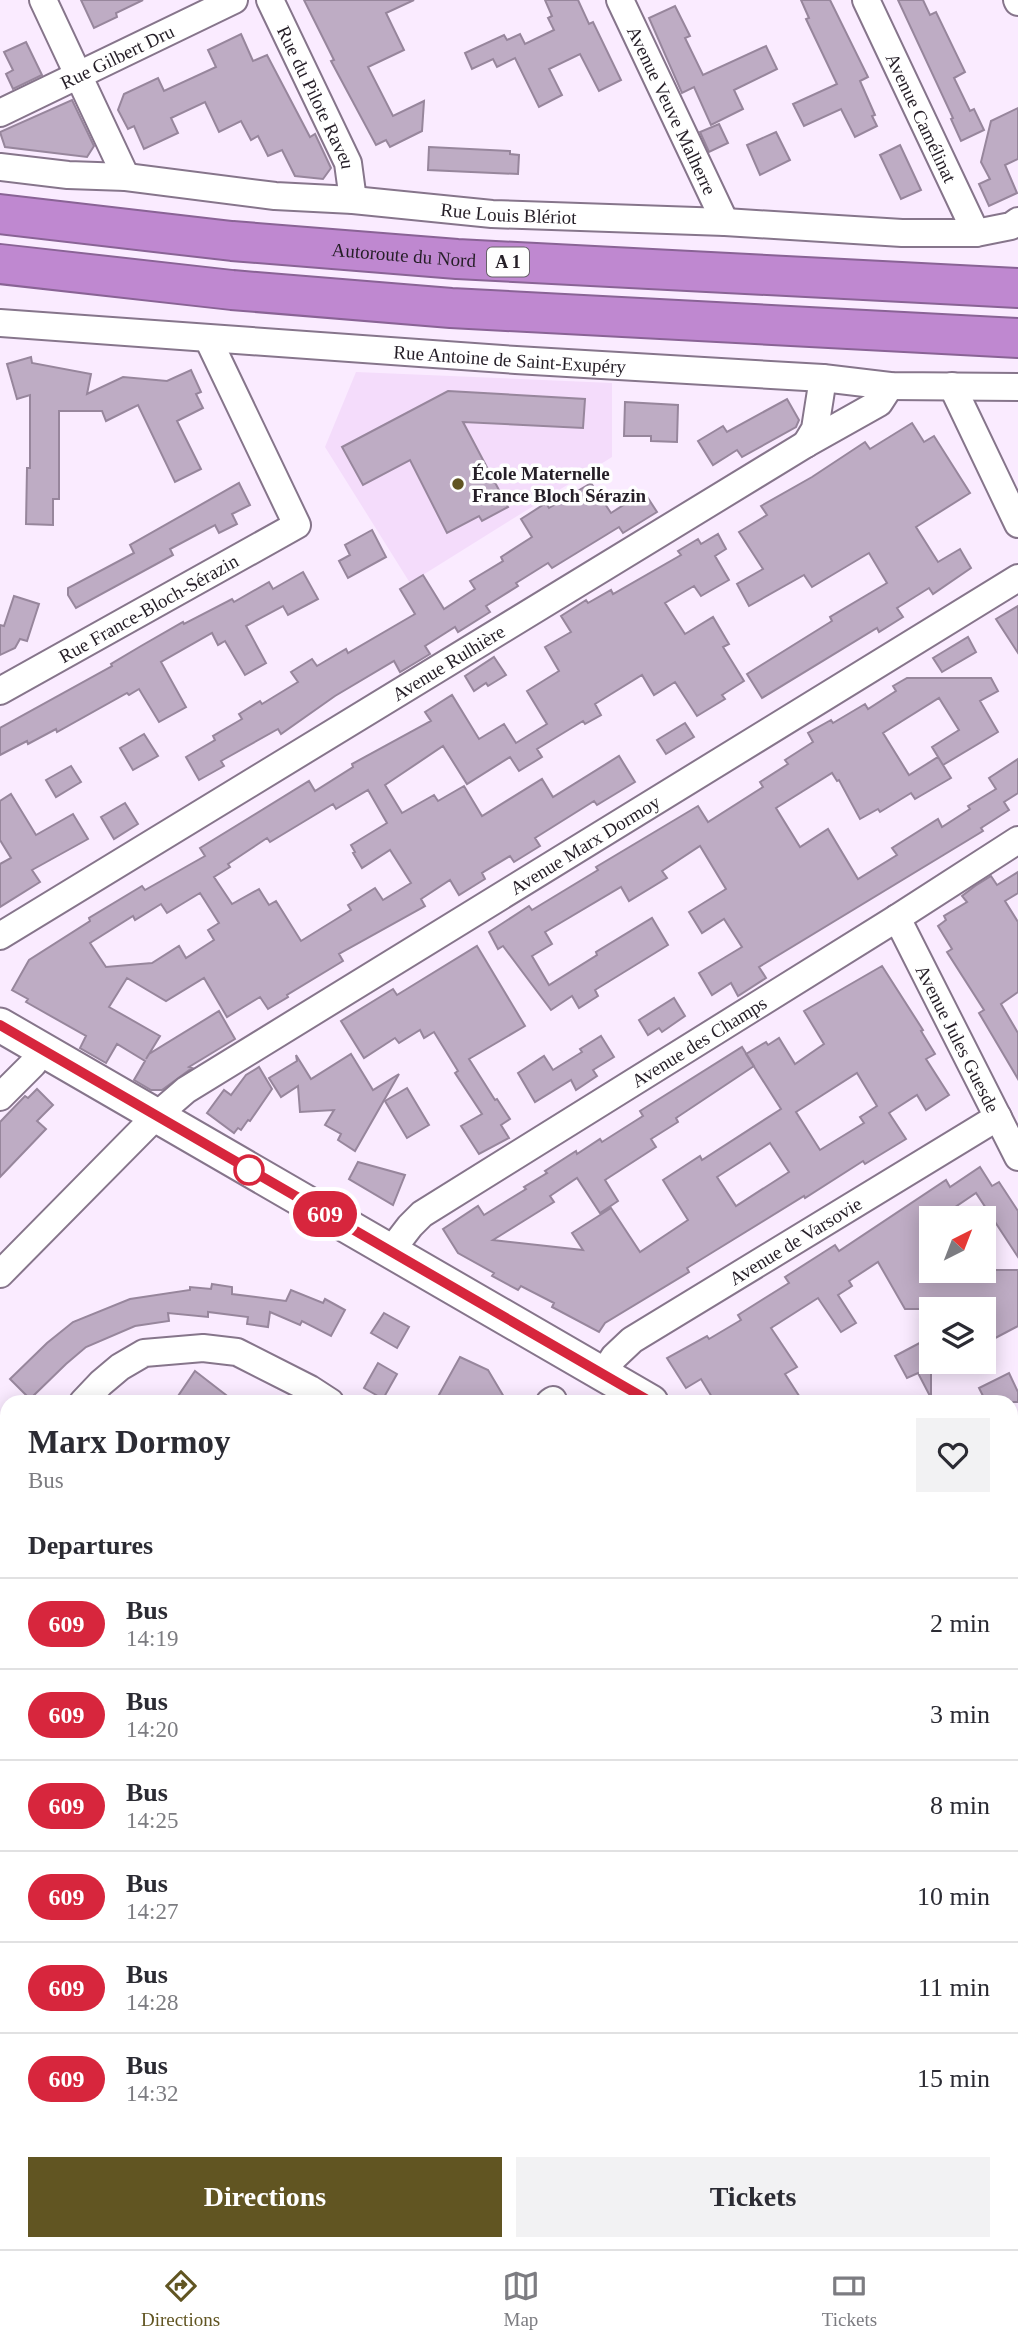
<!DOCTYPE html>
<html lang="en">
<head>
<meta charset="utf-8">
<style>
	body { margin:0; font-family:"Times New Roman",serif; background:#f2f2f3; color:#2b2b33; height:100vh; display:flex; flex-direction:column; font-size:26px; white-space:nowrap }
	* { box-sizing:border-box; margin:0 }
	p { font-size:23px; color:#7c7c81 }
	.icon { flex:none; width:38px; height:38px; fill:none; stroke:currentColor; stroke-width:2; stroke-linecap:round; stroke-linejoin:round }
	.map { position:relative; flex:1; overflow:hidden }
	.sheet { position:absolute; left:0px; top:1395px; width:1018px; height:856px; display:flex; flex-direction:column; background:#fff; border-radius:21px 21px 0 0; box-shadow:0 4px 18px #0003 }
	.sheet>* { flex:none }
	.badge { padding:0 14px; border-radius:23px; font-size:24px; line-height:46px }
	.needle { width:46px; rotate:42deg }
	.buttons { position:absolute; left:919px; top:1206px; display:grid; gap:14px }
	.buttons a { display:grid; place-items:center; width:77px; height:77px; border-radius:0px; background:#fff; box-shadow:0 4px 18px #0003; font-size:35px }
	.map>.badge { position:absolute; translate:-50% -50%; box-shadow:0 0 0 4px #fff }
	h2 { padding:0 28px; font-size:26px; line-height:63px }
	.round { display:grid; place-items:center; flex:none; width:74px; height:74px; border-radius:0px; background:#f2f2f3 }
	.headline { display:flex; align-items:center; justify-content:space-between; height:119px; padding:0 28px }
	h1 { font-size:33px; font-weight:700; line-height:52px }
	.primary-button { display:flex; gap:14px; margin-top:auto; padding:14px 28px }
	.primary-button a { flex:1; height:80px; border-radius:0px; background:#615522; color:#fff; font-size:28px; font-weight:700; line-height:80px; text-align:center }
	.primary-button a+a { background:#f2f2f3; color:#2b2b33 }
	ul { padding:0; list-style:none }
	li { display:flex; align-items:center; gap:21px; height:91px; padding:0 28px; border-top:2px solid #e1e1e2 }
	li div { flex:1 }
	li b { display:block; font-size:26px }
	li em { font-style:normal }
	li .badge { min-width:77px; font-weight:700; text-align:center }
	.menu { display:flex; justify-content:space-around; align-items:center; height:98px; border-top:2px solid #e1e1e2; background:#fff; font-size:19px; color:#7c7c81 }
	.menu a { display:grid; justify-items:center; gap:4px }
	.menu .current { color:#615522 }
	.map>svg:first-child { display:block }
</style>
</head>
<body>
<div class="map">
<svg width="1018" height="2249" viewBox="0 0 1018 2249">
	<rect width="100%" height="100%" fill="#faebff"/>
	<g fill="#f4dcfb">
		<path d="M356,372L612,383V457L410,583L325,447Z"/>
		<path d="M1012,1607L1018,1609V2058L1012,2065Z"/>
		<path d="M1018,2106V2249H777L771,2244H1012V2113Z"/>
	</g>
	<g fill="#beacc4" stroke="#97869c" stroke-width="2" fill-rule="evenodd">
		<path d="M81,0H143L116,13L117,17L94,28Z"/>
		<path d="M304,0H414L386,13L404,50L368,67L393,116L424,101L422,131L390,147L386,140L376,145L331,61L334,60Z"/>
		<path d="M545,0H578L589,24L593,22L621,80L599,91L580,54L549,69L562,95L539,107L515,58L497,67L493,59L472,69L465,53L504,35L507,40L520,34L525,44L554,30L548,18L552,16Z"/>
		<path d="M801,0H830L868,77L860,81L875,115L872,116L877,126L855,137L841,109L804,126L793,104L837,84L806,19L809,18Z"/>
		<path d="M898,0H923L930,15L936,12L965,72L954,78L970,111L974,109L984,130L961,141L951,119L953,118Z"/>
		<path d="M675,6L690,36L685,38L703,75L766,46L777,69L734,90L743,109L711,125L694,87L682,93L649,18Z"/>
		<path d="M241,34L253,61L267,55L310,137L315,134L331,168L323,179L295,176L282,150L268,156L258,136L251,140L241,121L219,132L205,102L171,118L178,133L144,149L134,126L128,129L118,110L124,94L158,78L164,91L216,67L208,50Z"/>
		<path d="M26,42L42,75L13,89L6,74L13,70L4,52Z"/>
		<path d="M72,100L94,146L87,157L5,147L0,132Z"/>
		<path d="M1018,108V159L1005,165L1017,193L989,206L979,184L990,179L981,162L991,121Z"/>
		<path d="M719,124L728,143L709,152L700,132Z"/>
		<path d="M776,132L790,160L760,175L747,145Z"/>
		<path d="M900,145L921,190L901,199L880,155Z"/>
		<path d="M429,147L510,151V154L519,155L518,174L428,170Z"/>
		<path d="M31,357L32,363L91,374L87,394L123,377L167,381L191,370L201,392L196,394L203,408L177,421L201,469L175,482L138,405L106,421L102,411H59V499H53V525L26,524L27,468H30V395L17,399L7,364Z"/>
		<path d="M448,391L585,399L583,428L463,422L508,507L482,521L479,516L447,533L410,460L363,485L342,447Z"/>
		<path d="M787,399L799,420L796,427L742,457L737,450L713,465L698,441L723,426L727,432Z"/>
		<path d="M625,402L678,405L677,442L651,441V436H624Z"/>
		<path d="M912,423L924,442L934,436L970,493L916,527L938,562L960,549L971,568L933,594L929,588L897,608L903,617L879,632L877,628L762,698L747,674L832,621L830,617L887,583L869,553L812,587L804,575L749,606L737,584L763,569L739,532L767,515L761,506L812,477L865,442L870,449Z"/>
		<path d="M239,483L250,505L232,514L237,524L219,533L215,525L170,549L173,555L76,608L68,595V588L134,553L130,545Z"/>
		<path d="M591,483L611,513L644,492L657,512L623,533L619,527L552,568L548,563L516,583L518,586L486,606L490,612L458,632L455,627L425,646L430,654L400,672L394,661L335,696L281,734L278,729L221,761L224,766L199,780L186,757L215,740L213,736L242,719L239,714L260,701L262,704L298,682L291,672L312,659L317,666L346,649L348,653L415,614L400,589L423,575L444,609L475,589L470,581L503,561L501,557L532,537L521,519L546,503L549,508Z"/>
		<path d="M372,530L386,557L348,578L339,561L350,555L345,545Z"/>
		<path d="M718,534L726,549L715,556L729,580L701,596L694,586L665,603L685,634L713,617L729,644L723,647L744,681L722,695L725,699L697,716L675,682L654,695L642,675L595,704L601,715L585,724L583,721L537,749L542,757L519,771L510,757L467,784L443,746L385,785L402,813L434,795L438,801L464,786L482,816L542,779L553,797L619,756L635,782L597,805L594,801L535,838L540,846L514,862L510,856L482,873L485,879L459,895L450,880L421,899L425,906L339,954L343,961L287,995L288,997L268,1009L260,997L227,1017L204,978L166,1001L127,978L109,1007L160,1036L146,1059L149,1054L219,1011L235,1039L189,1067L192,1068L162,1090H151L134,1080L145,1061L117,1044L106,1063L80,1048L86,1036L26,1002L28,999L12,990L29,960L90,921L89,918L142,886L145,890L205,856L200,848L309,781L315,791L353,767L352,764L431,721L425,712L452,695L479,739L504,724L516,743L547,724L527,691L559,671L545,647L571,632L561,616L586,600L588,603L611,590L613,594L681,555L678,551L698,539L701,544ZM368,790L387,823L351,845L355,852L353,853L362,868L390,850L411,883L383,900L375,888L348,905L351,910L301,941L276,901L269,905L259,889L232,904L214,877L230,867L228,864L267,838L270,842L333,804L336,809ZM200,893L219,923L208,930L214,940L186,958L179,946L152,963L106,967L90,943L133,916L135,920L161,904L167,913Z"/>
		<path d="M303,572L318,599L288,615L283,606L246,626L266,663L245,675L225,641L218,645L212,633L161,662L186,707L159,722L139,689L129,695L127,693L57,732L56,729L28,744L27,741L0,755V728L112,666L111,664L141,646L183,622L184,624L232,599L234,602L269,582L273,589Z"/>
		<path d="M14,596L39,604L27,641L20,639L15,648L0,655V625L4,626Z"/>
		<path d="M1018,606V653L996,619Z"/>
		<path d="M968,637L976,652L942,672L933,658Z"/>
		<path d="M494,657L506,675L488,686L486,683L474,691L465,676Z"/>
		<path d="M907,678H991L998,691L980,701L998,732L943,765L932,747L959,730L939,698L883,733L909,775L938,757L951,778L915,799L911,793L880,812L878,809L860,819L839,780L837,781L832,773L776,808L800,847L828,829L858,879L897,855L892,848L938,819L942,827L970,809L968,806L996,789L989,778L1018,759V793L1004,802L1009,810L981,828L983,831L759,967L766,978L738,996L731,983L712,995L699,973L742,947L724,919L702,933L689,912L726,889L700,846L662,871L667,878L629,901L621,887L545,932L552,944L532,956L549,985L597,955L596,952L652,918L668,945L595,990L598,996L579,1008L572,996L551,1010L503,946L498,949L489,932L506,921L529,906L532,910L598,870L596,867L698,806L708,822L763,787L760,782L788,764L785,760L813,742L808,733L831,720L833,723L865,704L868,709L896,691L893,686Z"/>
		<path d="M685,723L694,737L666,754L657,740Z"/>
		<path d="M144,734L158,756L133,770L120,748Z"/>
		<path d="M71,766L81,782L56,797L46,780Z"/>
		<path d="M11,794L36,835L73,814L88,839L32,870L40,882L0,907V864L11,858L0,840V801Z"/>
		<path d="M125,803L138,824L114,839L101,817Z"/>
		<path d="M1018,872V893L1005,901L1018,922V992L1001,1004L1018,1033V1079L979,1013L984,1010L947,952L952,949L938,926L946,920L944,916L967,902L962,896L975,886L991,876L997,885Z"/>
		<path d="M477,946L525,1026L469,1059L495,1100L497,1099L510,1119L501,1125L509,1138L479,1154L461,1126L482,1114L455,1073L458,1071L434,1032L424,1038L420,1030L399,1043L395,1038L364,1058L341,1021L393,989L397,995Z"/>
		<path d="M882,966L923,1030L921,1031L935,1054L926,1059L949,1095L926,1110L917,1095L889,1113L906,1139L865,1164L863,1161L805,1198L804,1196L687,1268L689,1272L605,1323L599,1332L552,1307L554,1303L521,1286L518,1290L492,1276L494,1273L458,1253L443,1229L478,1206L484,1215L526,1189L524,1187L547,1173L545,1171L576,1151L577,1154L600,1139L602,1142L643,1116L640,1111L742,1047L754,1066L676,1118L678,1122L651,1139L656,1147L605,1180L618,1201L600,1213L577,1178L550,1196L554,1202L493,1240L583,1250L572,1233L611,1208L640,1252L688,1220L663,1180L700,1156L702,1160L781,1109L746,1054L766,1042L768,1045L779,1038L795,1064L824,1044L804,1011ZM857,1073L877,1106L860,1117L864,1123L820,1150L796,1112ZM770,1143L789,1172L736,1206L717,1177Z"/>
		<path d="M674,998L685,1016L662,1032L659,1028L648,1035L639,1020Z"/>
		<path d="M601,1036L614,1057L593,1070L597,1076L576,1090L571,1080L535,1102L518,1073L544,1056L553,1070L582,1052L580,1049Z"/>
		<path d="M351,1054L373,1090L399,1074L355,1151L338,1140L341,1134L325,1125L334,1110L300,1112L298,1086L281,1097L269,1078L297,1061L296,1055L311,1079Z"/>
		<path d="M259,1067L272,1089L250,1121L248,1120L241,1130L238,1128L234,1133L207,1113L224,1090L231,1095L246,1075Z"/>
		<path d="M407,1088L429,1125L407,1138L385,1101Z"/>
		<path d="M37,1089L53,1105L37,1121L46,1129L0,1177V1122L25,1096L28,1098Z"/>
		<path d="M358,1162L405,1175L393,1205L349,1179Z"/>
		<path d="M980,1167L992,1186L999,1182L1018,1211V1257L976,1193L939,1218H931V1270H1018V1326L984,1344L985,1309H905L878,1262L849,1281L852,1286L838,1295L856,1323L841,1332L818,1298L771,1328L797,1367L785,1374L803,1402H715L701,1379L686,1388L667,1358L707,1336L709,1339L741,1320L738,1315L789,1283L785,1277L835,1245L839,1251L946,1180L950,1187Z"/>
		<path d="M212,1284L232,1287V1294L286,1301L291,1290L323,1303L325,1299L345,1310L331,1336L302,1321L300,1325L270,1312L268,1327L247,1324L248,1317L208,1312V1317L168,1313L169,1321L135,1326L86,1347L66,1364L30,1399L10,1379L47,1343L73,1322L130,1299L190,1290V1287L211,1289Z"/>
		<path d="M384,1313L409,1327L397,1348L371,1333Z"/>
		<path d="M931,1337V1398L918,1373L907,1378L895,1356Z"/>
		<path d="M460,1357L488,1370L507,1402H435Z"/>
		<path d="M378,1363L397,1374L383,1399L364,1388Z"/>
		<path d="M195,1371L235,1402H174Z"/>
		<path d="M1009,1373L1018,1392V1402H986L979,1388Z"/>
	</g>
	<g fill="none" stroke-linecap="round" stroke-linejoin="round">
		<g stroke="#86758b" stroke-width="16">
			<path id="service" d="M0,1690L7,1682"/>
		</g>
		<g stroke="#86758b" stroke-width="30">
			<g id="minor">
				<path d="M43,0L126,177"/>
				<path id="s1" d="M270,0L348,163L353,200"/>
				<path id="s2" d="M620,0L725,222"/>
				<path id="s3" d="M866,0L976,233"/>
				<path d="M1017,0L1018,2"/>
				<path id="s4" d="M0,113L234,0"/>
				<path id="s5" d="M0,167L68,175L126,177L275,196L353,200L492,214L725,222L902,233H976L1011,226L1018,221"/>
				<path id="s6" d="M0,323L516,360L823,378L890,386L1018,387"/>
				<path d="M952,386L1018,524"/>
				<path d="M806,444L815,429L823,378"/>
				<path id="s7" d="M0,691L297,525L208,339"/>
				<path id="s8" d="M897,918L1018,1157"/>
				<path id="s9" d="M0,936L806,444L879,403L890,386"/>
				<path d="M0,1097L33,1064L43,1050"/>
				<path id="s10" d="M390,1252L410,1226L422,1214L897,918L1018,840"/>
				<path id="s11" d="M0,1274L156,1116L186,1090L1018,578"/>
				<path id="s12" d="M603,1374L614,1357L632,1340L998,1117"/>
				<path d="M83,1402L101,1383L120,1367L144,1353L203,1348L237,1352L310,1389L330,1402"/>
				<path d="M550,1402L553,1400"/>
				<path d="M1012,1471L1018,1468"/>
			</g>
		</g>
		<g stroke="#86758b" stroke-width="37">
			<g id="tertiary">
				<path d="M0,1025L651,1402"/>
				<path d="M1012,1575L1018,1577"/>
				<path d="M1012,2100L1018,2093"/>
				<path d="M878,2249L883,2244"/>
			</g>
		</g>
		<g stroke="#896395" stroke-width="42">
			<g id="motorway">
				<path id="s13" d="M0,214L232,241L457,259L1018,288"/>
				<path d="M0,264L232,290L451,308L1018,338"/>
			</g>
		</g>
		<use href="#service" stroke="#fff" stroke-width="12"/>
		<use href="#minor" stroke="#fff" stroke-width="26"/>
		<use href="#tertiary" stroke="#fff" stroke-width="33"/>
		<use href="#motorway" stroke="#bf88d0" stroke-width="38"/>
	</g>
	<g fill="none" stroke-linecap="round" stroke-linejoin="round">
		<g stroke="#fff" stroke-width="16">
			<path id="line" d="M0,1025L651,1402"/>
		</g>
		<use href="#line" stroke="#d7263d" stroke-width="10"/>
	</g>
	<circle fill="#615522" stroke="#fefefe" stroke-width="2.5" cx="458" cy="484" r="7"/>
	<circle fill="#fff" stroke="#d7263d" stroke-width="3.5" cx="249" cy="1170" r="14"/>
	<g text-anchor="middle" stroke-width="7" stroke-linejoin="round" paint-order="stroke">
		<rect fill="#fefefe" stroke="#666168" stroke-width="2" x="487" y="247.5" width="42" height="29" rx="5"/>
		<g font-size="18" font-weight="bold" fill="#251e27">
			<text x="508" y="268">A 1</text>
		</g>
		<g font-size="19" fill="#251e27" stroke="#fefefe">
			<text dy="7" stroke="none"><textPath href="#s4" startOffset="130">Rue Gilbert Dru</textPath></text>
			<text dy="7" stroke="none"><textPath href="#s1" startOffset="108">Rue du Pilote Raveu</textPath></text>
			<text dy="7" stroke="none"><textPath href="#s2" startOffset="122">Avenue Veuve Malherre</textPath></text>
			<text dy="7" stroke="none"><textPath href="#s3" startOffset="130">Avenue Camélinat</textPath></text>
			<text dy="7" stroke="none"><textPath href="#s5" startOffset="511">Rue Louis Blériot</textPath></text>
			<text dy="7" stroke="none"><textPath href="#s13" startOffset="406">Autoroute du Nord</textPath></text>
			<text dy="7" stroke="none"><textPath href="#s6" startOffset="511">Rue Antoine de Saint-Exupéry</textPath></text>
			<text dy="7" stroke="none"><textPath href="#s7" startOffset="170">Rue France-Bloch-Sérazin</textPath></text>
			<text dy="7" stroke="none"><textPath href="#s9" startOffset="525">Avenue Rulhière</textPath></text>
			<text dy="7" stroke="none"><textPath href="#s11" startOffset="730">Avenue Marx Dormoy</textPath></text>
			<text dy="7" stroke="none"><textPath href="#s8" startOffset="135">Avenue Jules Guesde</textPath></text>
			<text dy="7" stroke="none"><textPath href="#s10" startOffset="376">Avenue des Champs</textPath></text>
			<text dy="7" stroke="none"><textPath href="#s12" startOffset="236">Avenue de Varsovie</textPath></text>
		</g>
		<g font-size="19" font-weight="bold" fill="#251e27" stroke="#fefefe" text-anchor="start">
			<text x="472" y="480">École Maternelle<tspan x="472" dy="22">France Bloch Sérazin</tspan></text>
		</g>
	</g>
</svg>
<div class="buttons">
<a><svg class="needle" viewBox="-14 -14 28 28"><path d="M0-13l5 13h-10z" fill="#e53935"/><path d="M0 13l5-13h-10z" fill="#7c7c81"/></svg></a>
<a><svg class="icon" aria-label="layers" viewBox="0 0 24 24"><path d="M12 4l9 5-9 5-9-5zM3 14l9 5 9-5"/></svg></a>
</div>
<b class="badge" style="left:325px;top:1214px;background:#d7263d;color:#fff">609</b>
<section class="sheet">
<div class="headline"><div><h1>Marx Dormoy</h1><p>Bus</p></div><a class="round"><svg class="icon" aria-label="heart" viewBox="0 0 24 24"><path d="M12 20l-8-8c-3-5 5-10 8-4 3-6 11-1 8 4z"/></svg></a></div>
<h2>Departures</h2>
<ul>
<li><span class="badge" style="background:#d7263d;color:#fff">609</span><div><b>Bus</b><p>14:19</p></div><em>2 min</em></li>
<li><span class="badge" style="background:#d7263d;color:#fff">609</span><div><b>Bus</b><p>14:20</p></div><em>3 min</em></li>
<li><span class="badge" style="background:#d7263d;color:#fff">609</span><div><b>Bus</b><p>14:25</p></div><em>8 min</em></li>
<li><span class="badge" style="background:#d7263d;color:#fff">609</span><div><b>Bus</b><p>14:27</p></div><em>10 min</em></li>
<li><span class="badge" style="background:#d7263d;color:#fff">609</span><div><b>Bus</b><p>14:28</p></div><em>11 min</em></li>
<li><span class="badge" style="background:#d7263d;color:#fff">609</span><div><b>Bus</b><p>14:32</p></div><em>15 min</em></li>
</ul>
<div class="primary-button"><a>Directions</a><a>Tickets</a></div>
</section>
</div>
<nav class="menu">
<a class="current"><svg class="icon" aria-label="directions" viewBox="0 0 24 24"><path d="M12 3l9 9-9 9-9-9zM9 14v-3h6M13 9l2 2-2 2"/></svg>Directions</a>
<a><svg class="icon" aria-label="map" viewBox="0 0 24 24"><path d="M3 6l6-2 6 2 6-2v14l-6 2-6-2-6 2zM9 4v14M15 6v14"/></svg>Map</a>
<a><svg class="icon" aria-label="tickets" viewBox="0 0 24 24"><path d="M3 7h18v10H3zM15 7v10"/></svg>Tickets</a>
</nav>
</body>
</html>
